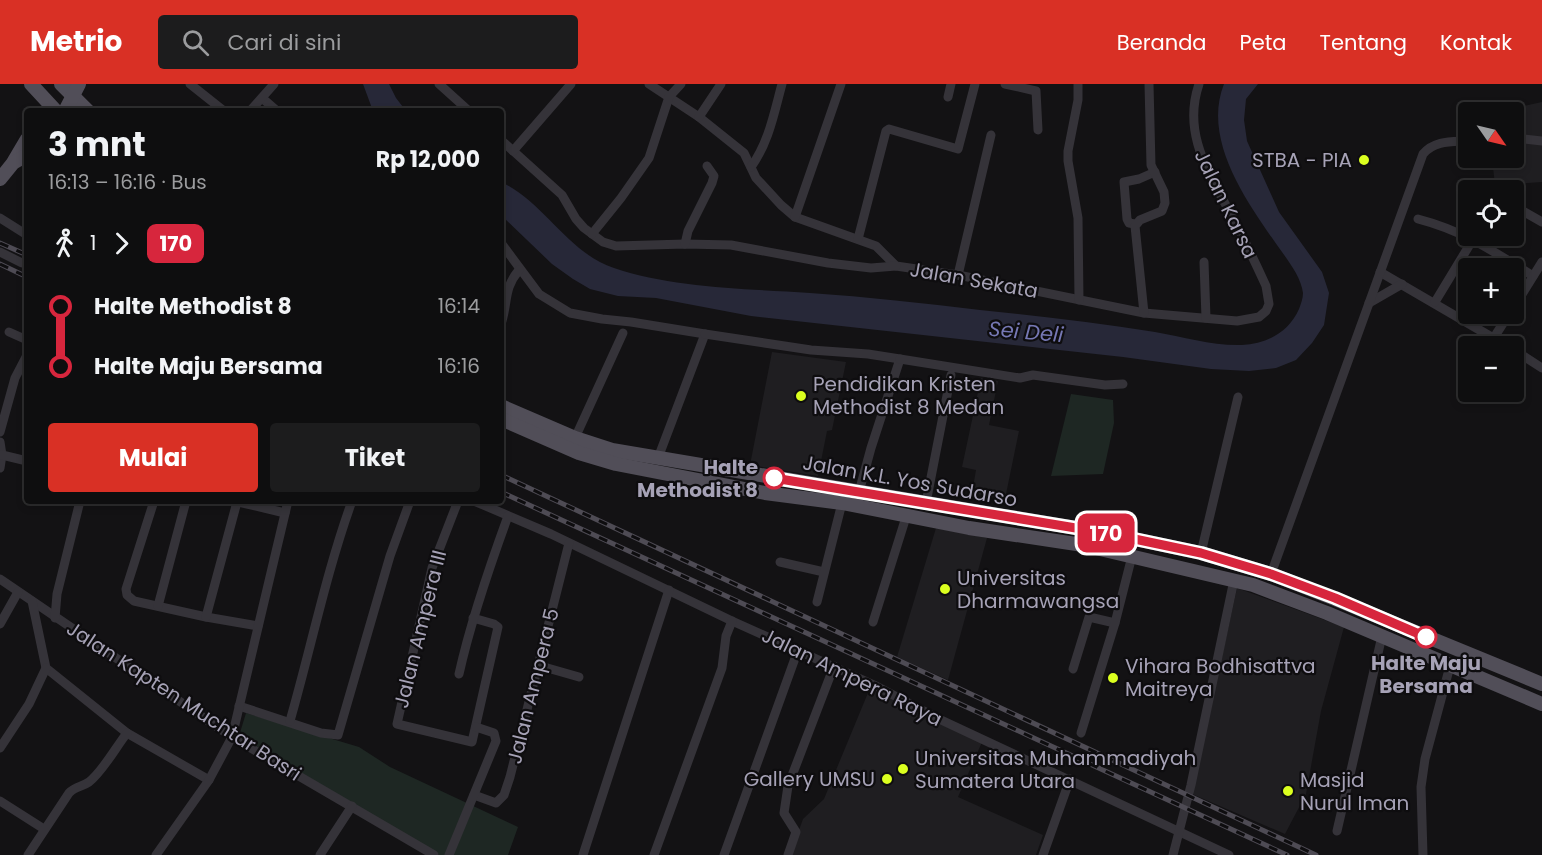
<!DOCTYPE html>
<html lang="id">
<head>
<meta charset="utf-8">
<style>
	body { margin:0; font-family:Poppins,sans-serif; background:#1c1c1d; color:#f1f3f6; height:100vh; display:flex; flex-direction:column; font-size:22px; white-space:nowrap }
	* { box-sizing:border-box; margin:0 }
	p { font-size:20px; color:#9b9c9e }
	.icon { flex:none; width:33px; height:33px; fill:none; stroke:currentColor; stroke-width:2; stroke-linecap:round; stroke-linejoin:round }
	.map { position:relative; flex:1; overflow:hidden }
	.drawer { position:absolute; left:24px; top:24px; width:480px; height:396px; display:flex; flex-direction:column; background:#0e0e0f; border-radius:6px; box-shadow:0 3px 9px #0003,0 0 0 2px #2e2e2f }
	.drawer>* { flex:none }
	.badge { padding:0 12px; border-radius:9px; font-size:21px; line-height:39px }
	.needle { width:39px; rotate:124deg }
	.fabs { position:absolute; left:1458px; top:18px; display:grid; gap:12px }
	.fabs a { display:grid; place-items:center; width:66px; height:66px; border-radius:6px; background:#0e0e0f; box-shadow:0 3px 9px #0003,0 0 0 2px #2e2e2f; font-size:30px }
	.map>.badge { position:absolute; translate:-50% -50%; box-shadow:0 0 0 3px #fff }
	.legs { display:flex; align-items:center; gap:9px; height:66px; padding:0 24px; font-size:20px }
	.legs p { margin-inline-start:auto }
	.summary { display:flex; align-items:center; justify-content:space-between; height:102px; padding:0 24px }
	h1 { font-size:33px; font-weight:700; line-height:45px }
	.action { display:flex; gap:12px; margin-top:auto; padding:12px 24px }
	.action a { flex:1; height:69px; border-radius:6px; background:#d93025; color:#fff; font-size:24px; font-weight:700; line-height:69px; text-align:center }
	.action a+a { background:#1c1c1d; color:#f1f3f6 }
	ul { padding:0 24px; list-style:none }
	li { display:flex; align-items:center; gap:21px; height:60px; font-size:22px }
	li i { display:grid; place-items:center; width:9px; height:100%; margin:0 8px; background:currentColor }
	li i::after { content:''; width:15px; height:15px; margin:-8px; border:4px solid; border-radius:50%; background:#0e0e0f }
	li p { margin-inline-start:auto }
	li:first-child i { background:linear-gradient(#0000 50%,currentColor 0) }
	li:last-child i { background:linear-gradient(currentColor 50%,#0000 0) }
	header { display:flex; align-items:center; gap:36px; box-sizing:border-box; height:84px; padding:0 30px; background:#d93025; color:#fff }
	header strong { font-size:28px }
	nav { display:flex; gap:33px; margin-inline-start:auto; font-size:21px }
	.search { width:420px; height:54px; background:#1c1c1d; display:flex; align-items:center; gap:15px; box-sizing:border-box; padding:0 21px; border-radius:6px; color:#9b9c9e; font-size:22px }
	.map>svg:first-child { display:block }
</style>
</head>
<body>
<header>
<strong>Metrio</strong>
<div class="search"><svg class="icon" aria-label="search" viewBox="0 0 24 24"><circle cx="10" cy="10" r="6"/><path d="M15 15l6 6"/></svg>Cari di sini</div>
<nav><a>Beranda</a><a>Peta</a><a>Tentang</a><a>Kontak</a></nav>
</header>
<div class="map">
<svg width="1542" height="771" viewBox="0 0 1542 771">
	<rect width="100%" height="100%" fill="#131214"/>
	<g fill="#1f1e21">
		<path d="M1542,18V98L1495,101L1492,74H1514V28H1498Z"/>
		<path d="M772,268L846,278L832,346L827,347L818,392L750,381Z"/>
		<path d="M981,294L998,297L989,341L1019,347L1005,415L972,409L976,386L962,383Z"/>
		<path d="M936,444L987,454L948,596L897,573Z"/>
		<path d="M1237,504L1344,543L1321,627L1306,710L1285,750L1192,710Z"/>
		<path d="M870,604L982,658L958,713L1043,751L1036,771H790L803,735L824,715Z"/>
	</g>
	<g fill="#1e2723">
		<path d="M1071,310L1113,316L1114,339L1103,390L1051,392Z"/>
		<path d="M246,629L359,663L390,683L518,743L508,771H439L239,652Z"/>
	</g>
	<g fill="#272838">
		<path d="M363,0H389L396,14L406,27H373Z"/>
		<path d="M1224,0H1258L1246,15L1244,36L1247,57L1279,128L1322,188L1329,209L1324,241L1312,259L1296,276L1276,284L1249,287L1211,285L1123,273L751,232L656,214L618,212L590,205L573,195L552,180L501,131V98C544,118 568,169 614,184C672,204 749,205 810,209C867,213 924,219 980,226C1039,232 1097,239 1155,248C1184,253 1213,262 1242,261C1267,260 1289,248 1299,225C1301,220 1303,214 1303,209C1301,192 1286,174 1277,161C1246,117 1202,55 1224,0Z"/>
	</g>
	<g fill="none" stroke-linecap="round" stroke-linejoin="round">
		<g stroke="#353339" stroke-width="9">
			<path d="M190,0L224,27"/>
			<path d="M439,0L469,27"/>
			<path d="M649,0L699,33L744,69L756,94L781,121L795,133L876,162L896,182L958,191L1144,229L1237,237L1259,233L1266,227L1269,220L1266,202C1255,178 1244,154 1231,131C1209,88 1182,50 1199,0"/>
			<path d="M1005,0L1036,7L1038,46"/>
			<path d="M1078,0V16L1068,67V77L1078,134L1079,216"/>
			<path d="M948,13L951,0"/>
			<path d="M262,14L277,27"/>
			<path d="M250,27L274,0"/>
			<path d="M699,33L721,0"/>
			<path d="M1514,54L1542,57"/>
			<path d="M501,56L562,111L576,135L584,144L603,158L616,162L685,160L731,161L828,179L871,184L896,182"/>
			<path d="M513,67L571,0"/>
			<path d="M751,83C769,58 774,29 782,0"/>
			<path d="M1514,122L1542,138"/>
			<path d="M795,133L841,0"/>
			<path d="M0,134L27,151"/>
			<path d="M1418,135C1464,147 1493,167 1533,192"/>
			<path d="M1135,140L1129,139L1127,135L1124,98L1139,95L1155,88"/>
			<path d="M592,150L621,114L649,74L669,13L681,0"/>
			<path d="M858,155L886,47L889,45L958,65L975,0"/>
			<path d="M501,159L539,210L570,229L602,235L631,238L705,250L658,374"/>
			<path d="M685,160L688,147L712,99L714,92L707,82"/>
			<path d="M0,168L22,179"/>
			<path d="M1204,178L1206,234"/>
			<path d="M1380,188L1507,262"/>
			<path d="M958,191L991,51"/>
			<path d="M1435,218L1475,152"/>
			<path d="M1369,219L1402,200"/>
			<path d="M1514,223L1542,178"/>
			<path d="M1144,229L1135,142L1140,136L1162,127L1165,119L1164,108L1151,81L1149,0"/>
			<path d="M502,237C508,216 504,204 519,186"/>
			<path d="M9,248L27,256"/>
			<path d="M705,250L811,266L868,270L900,275L871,364L859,408"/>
			<path d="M1493,255L1509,230"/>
			<path d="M1514,266L1542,284"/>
			<path d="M900,275L1020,294L1033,291L1105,301L1123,300"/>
			<path d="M0,348L15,294L27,271"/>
			<path d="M575,354L623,249"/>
			<path d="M0,358L2,371L0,384"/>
			<path d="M2,371L27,377"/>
			<path d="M154,417L126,505L127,511L134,517L206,533L258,542"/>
			<path d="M234,417L285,429"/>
			<path d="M458,417L432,484L397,640L472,658L498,543L494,540L473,534"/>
			<path d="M474,417L551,450L732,537L874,601L939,635L1229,771"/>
			<path d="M926,419L951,291"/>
			<path d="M1201,469L1238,313"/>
			<path d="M780,478L824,488"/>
			<path d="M1271,490L1423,70C1435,56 1452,58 1468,57"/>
			<path d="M0,495L232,653L434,771"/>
			<path d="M32,517L46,584L127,649L209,696"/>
			<path d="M817,518L842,419"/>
			<path d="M158,522L186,417"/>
			<path d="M206,533L237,418"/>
			<path d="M55,534L57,510L80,417"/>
			<path d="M873,538L906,433"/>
			<path d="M0,540L18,508"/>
			<path d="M537,581L579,593"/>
			<path d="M1073,585L1089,533L1115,539"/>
			<path d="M459,590C471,536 489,484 508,432"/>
			<path d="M239,622L321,649L338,651L390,472L410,417"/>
			<path d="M290,637C311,564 326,489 352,417"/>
			<path d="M1081,649L1115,539L1132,472"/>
			<path d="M0,664L29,620L46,584"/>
			<path d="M474,711L496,719L504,711L510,693L569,459"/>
			<path d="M0,717L44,745"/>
			<path d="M1337,747L1382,552"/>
			<path d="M28,771L69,709C75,702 82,703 89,698C103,687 116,663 127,649"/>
			<path d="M156,771L209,696L232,653L288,417"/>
			<path d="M320,771L352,722"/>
			<path d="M449,771L496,657L494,649L476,643"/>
			<path d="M583,771L669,506"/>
			<path d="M654,771L722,584L726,552L732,537"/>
			<path d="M724,771L798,566"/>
			<path d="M788,771L796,748L784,729L788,702L834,582"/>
			<path d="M1043,771L1070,695"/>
			<path d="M1173,771L1191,701L1234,496"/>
			<path d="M1423,771L1421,703L1425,675L1450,582"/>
		</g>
		<g stroke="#514e58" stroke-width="14">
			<path d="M31,0L56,27"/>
			<path d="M61,0L88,27"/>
			<path d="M65,27L79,0"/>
			<path d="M14,77L27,55"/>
			<path d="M0,95L13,79L27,71"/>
			<path d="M501,322L575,354L612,366L1106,449L1201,469L1271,490L1335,515L1542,600"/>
			<path d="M501,335L579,369L616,380L765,409L842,419L969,444L1083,461L1253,501L1327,529L1542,620"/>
		</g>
		<g stroke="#4e4b54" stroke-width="5">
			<g id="rail">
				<path d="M0,159L27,171"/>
				<path d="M0,180L27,193"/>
				<path d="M501,391L1316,771"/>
				<path d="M501,408L1287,771"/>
			</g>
		</g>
		<use href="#rail" stroke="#0e0d0f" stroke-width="3" stroke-dasharray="9" stroke-linecap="butt"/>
	</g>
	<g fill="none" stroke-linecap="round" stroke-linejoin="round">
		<g stroke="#fff" stroke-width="14">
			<path id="line-1" d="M774,394L1106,449L1201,469L1271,490L1335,514L1426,553"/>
		</g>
		<use href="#line-1" stroke="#d7263d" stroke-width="9"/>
	</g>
	<g fill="#dbff1f" stroke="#0e0d0f" stroke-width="2">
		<circle cx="1364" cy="76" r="6"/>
		<circle cx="801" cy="312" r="6"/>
		<circle cx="945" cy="505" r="6"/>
		<circle cx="1113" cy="594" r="6"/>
		<circle cx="903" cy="685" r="6"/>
		<circle cx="887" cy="695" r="6"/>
		<circle cx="1288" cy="707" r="6"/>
	</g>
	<g fill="#fff" stroke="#d7263d" stroke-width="3">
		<circle cx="774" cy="394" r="10"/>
		<circle cx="1426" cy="553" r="10"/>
	</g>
	<g text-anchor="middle" stroke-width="4.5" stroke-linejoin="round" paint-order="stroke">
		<g font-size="20" fill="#a6a2b6" stroke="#0e0d0f" text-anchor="start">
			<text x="1352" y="83" text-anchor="end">STBA - PIA</text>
			<text x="813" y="307">Pendidikan Kristen<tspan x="813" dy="23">Methodist 8 Medan</tspan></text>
			<text x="957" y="501">Universitas<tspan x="957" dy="23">Dharmawangsa</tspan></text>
			<text x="1125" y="589">Vihara Bodhisattva<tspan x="1125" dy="23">Maitreya</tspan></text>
			<text x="915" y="681">Universitas Muhammadiyah<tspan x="915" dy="23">Sumatera Utara</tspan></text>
			<text x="875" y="702" text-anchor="end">Gallery UMSU</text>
			<text x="1300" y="703">Masjid<tspan x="1300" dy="23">Nurul Iman</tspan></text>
		</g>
		<g font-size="20" fill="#a6a2b6" stroke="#0e0d0f">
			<text transform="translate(1226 120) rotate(64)" y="7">Jalan Karsa</text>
			<text transform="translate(974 196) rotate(10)" y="7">Jalan Sekata</text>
			<text transform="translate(910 397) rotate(10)" y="7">Jalan K.L. Yos Sudarso</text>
			<text transform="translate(420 545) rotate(-76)" y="7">Jalan Ampera III</text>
			<text transform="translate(852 593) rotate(26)" y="7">Jalan Ampera Raya</text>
			<text transform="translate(533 602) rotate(-76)" y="7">Jalan Ampera 5</text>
			<text transform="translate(184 617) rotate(33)" y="7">Jalan Kapten Muchtar Basri</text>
		</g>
		<g font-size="20" font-weight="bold" fill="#a6a2b6" stroke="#0e0d0f" text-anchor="end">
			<text x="758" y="390">Halte<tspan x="758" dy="23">Methodist 8</tspan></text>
			<text x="1426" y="586" text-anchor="middle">Halte Maju<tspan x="1426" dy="23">Bersama</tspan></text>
		</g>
		<g font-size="21" font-style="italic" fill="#7678b4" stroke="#0e0d0f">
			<text transform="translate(1026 248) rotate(5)" y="7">Sei Deli</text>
		</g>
	</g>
</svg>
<div class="fabs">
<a><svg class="needle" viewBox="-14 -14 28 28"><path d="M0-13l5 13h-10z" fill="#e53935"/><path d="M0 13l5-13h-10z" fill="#9b9c9e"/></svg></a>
<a><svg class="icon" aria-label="locate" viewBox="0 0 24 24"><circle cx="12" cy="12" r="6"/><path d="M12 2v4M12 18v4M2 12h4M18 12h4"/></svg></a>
<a>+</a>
<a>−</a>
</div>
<b class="badge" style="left:1106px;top:449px;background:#d7263d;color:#fff">170</b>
<section class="drawer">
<div class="summary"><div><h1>3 mnt</h1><p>16:13 – 16:16 · Bus</p></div><b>Rp 12,000</b></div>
<div class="legs"><svg class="icon" aria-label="walk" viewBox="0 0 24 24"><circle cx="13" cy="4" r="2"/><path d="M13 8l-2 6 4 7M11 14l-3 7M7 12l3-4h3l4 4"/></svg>1<svg class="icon" aria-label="forward" viewBox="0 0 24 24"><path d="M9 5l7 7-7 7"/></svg><b class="badge" style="background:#d7263d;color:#fff">170</b></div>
<ul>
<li><i style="color:#d7263d"></i><b>Halte Methodist 8</b><p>16:14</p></li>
<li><i style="color:#d7263d"></i><b>Halte Maju Bersama</b><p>16:16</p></li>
</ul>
<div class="action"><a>Mulai</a><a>Tiket</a></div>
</section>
</div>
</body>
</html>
